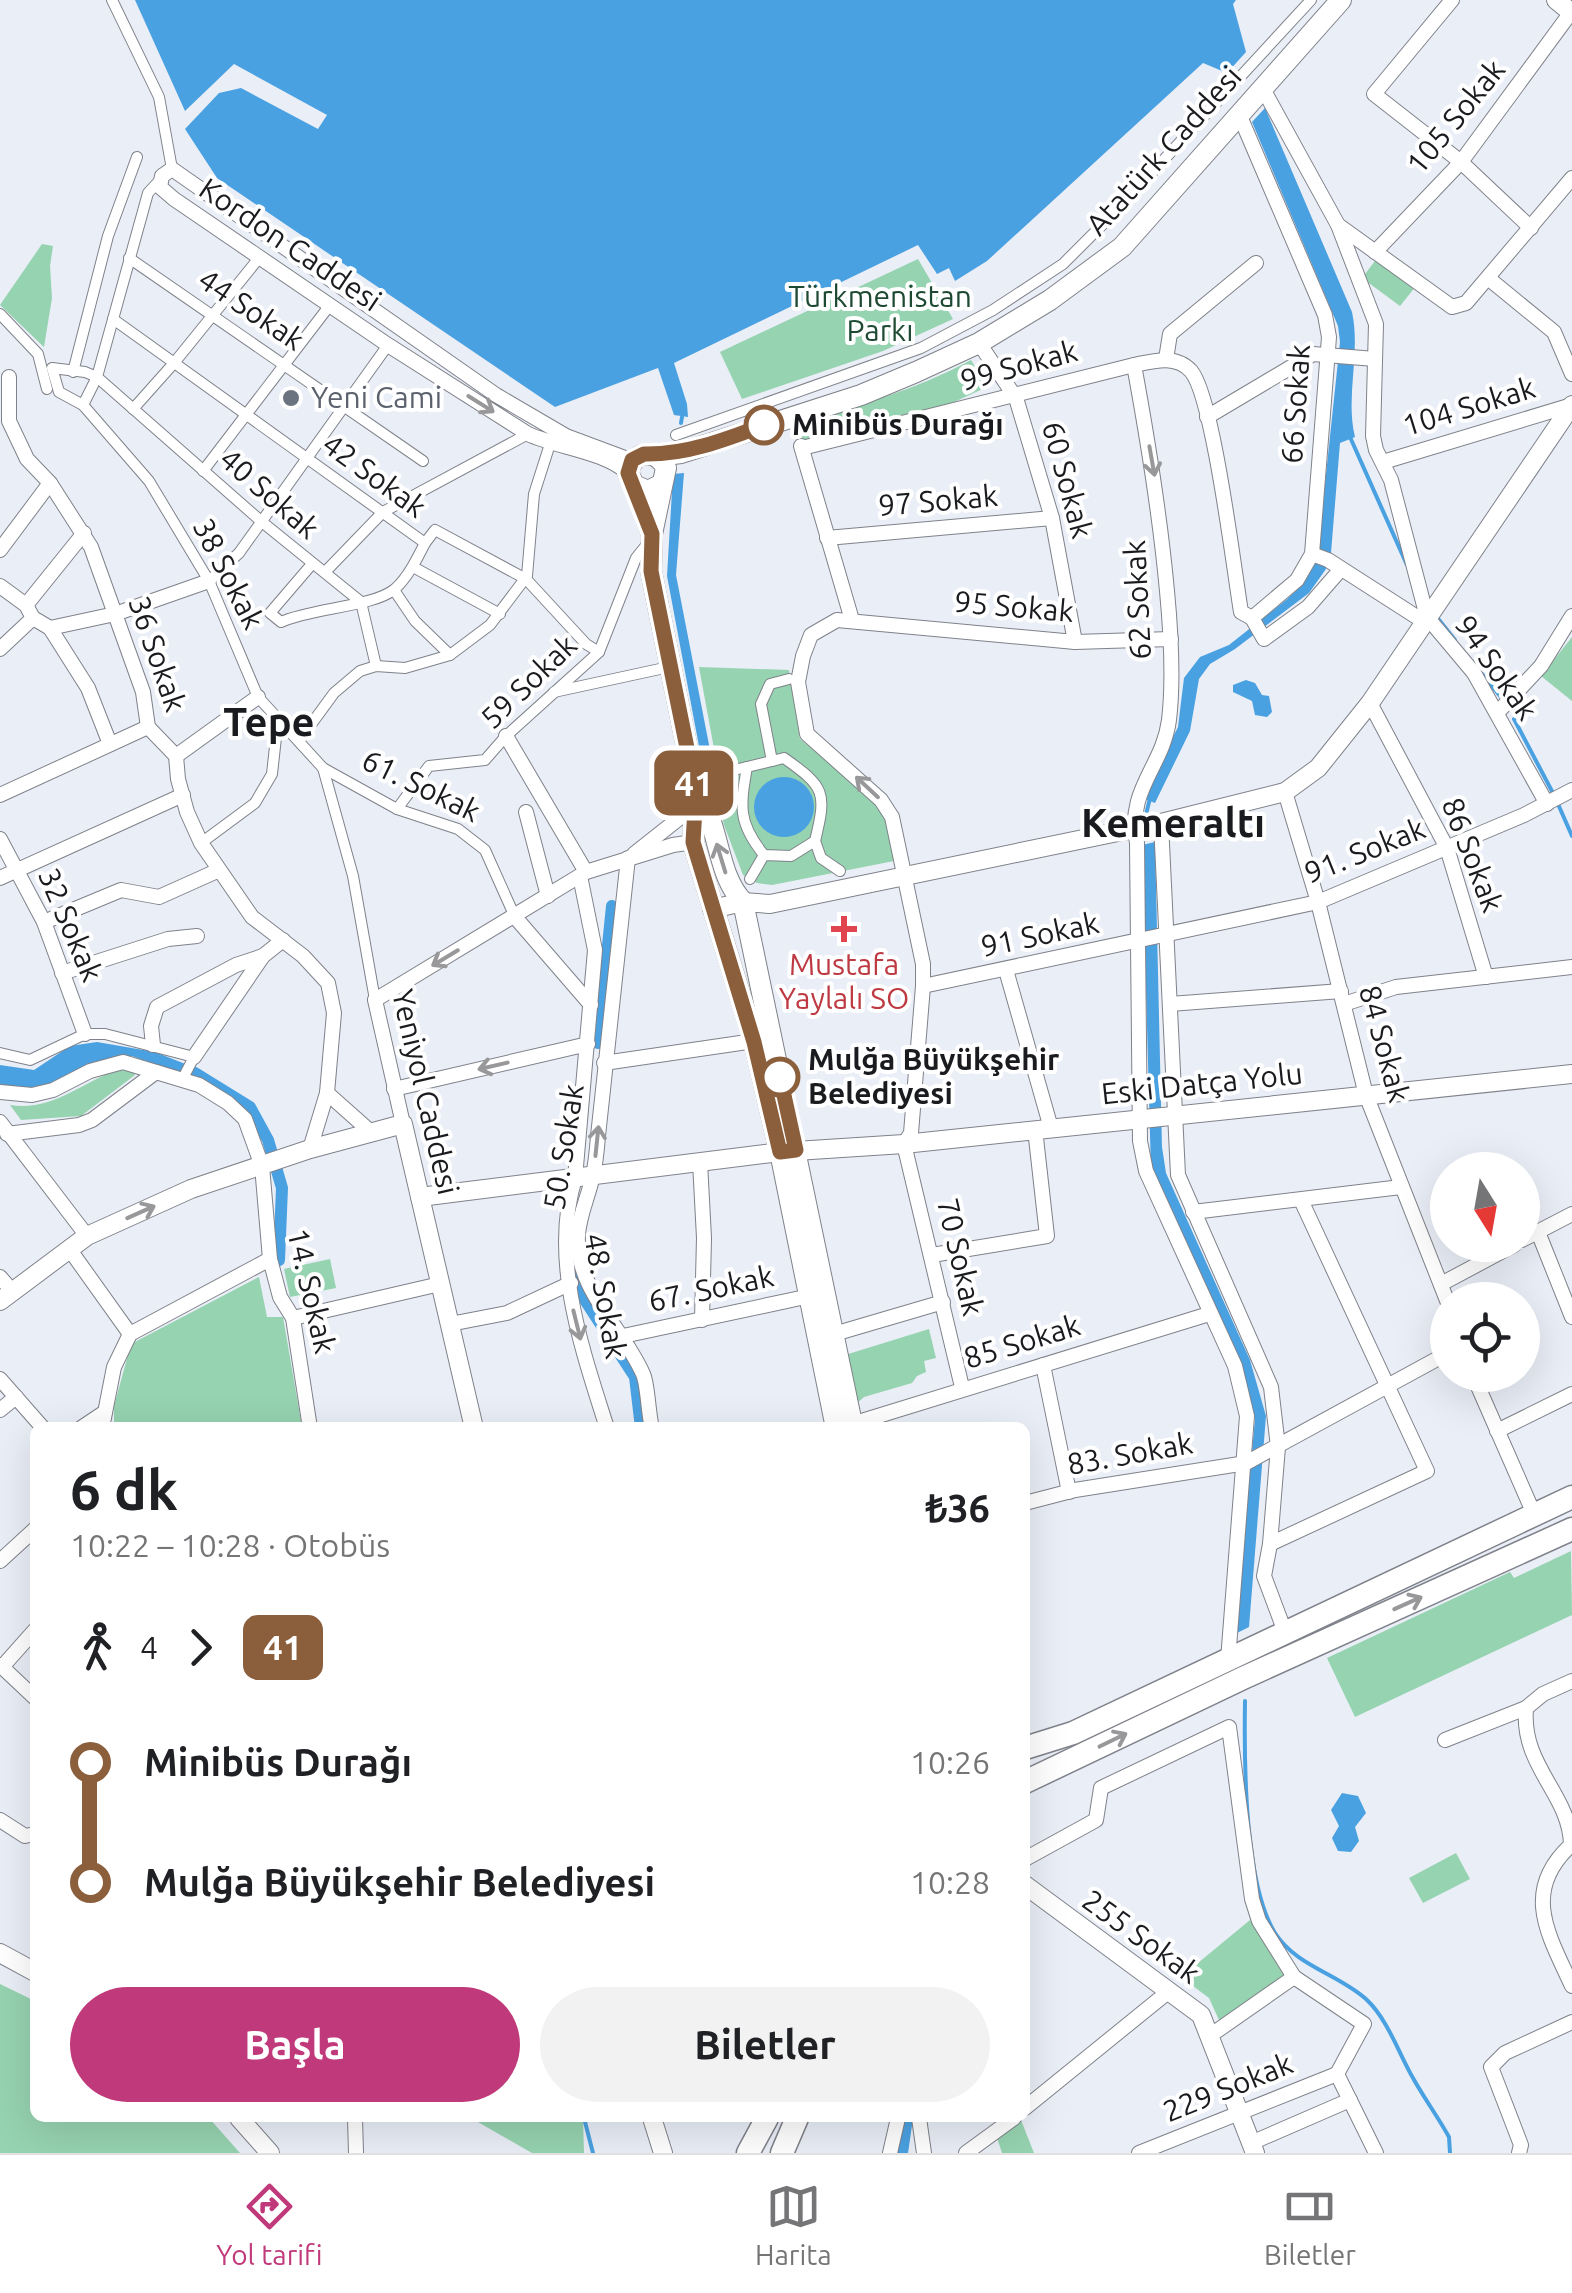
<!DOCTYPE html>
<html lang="tr">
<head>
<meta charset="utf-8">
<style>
	body { margin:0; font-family:Ubuntu,sans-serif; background:#f2f2f2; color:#202124; height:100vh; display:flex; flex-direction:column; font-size:38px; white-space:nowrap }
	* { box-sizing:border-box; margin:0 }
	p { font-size:32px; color:#757577 }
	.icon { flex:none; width:55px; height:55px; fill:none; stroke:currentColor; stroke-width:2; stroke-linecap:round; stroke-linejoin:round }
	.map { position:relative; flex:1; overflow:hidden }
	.drawer { position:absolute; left:30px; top:1422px; width:1000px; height:700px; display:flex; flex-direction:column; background:#fff; border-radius:15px; box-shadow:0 10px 40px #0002 }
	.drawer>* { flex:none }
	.badge { padding:0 20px; border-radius:15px; font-size:35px; line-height:65px }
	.needle { width:65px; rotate:169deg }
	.controls { position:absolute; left:1430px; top:1152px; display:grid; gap:20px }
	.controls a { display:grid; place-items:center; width:110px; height:110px; border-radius:50%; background:#fff; box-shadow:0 10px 40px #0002; font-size:50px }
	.map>.badge { position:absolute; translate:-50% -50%; box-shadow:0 0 0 5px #fff }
	.legs { display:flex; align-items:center; gap:15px; height:110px; padding:0 40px; font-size:32px }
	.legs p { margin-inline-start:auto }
	.summary { display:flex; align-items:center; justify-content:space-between; height:170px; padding:0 40px }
	h1 { font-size:55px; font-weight:700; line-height:75px }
	.action { display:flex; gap:20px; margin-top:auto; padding:20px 40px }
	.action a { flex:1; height:115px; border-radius:60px; background:#c03a7b; color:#fff; font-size:40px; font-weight:700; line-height:115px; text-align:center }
	.action a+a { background:#f2f2f2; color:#202124 }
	ul { padding:0 40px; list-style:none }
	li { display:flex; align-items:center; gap:35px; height:120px; font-size:38px }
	li i { display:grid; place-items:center; width:15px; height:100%; margin:0 12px; background:currentColor }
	li i::after { content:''; width:25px; height:25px; margin:-12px; border:8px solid; border-radius:50%; background:#fff }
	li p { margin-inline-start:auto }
	li:first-child i { background:linear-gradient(#0000 50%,currentColor 0) }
	li:last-child i { background:linear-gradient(currentColor 50%,#0000 0) }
	.dock { display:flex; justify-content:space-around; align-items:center; height:140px; border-top:2px solid #e0e0e0; background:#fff; font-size:28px; color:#757577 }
	.dock a { display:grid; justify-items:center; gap:5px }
	.dock .current { color:#c03a7b }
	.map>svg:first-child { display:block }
</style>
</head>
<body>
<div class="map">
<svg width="1572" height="2153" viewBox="0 0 1572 2153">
	<rect width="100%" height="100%" fill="#eaeef7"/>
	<g fill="#96d3b0">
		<path d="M42,244L53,246L50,266L52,298L44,347L0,305Z"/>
		<path d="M1378,257L1416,286L1400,306L1362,278Z"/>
		<path d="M918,259L953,319L883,351L742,399L720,352Z"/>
		<path d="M971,360L987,387L928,414L804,444L796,419C859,407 915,390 971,360Z"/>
		<path d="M1572,637V701L1541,676Z"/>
		<path d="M699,667L789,670L800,739L884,809L894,861L772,885L757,883L743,875L724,825L712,775L715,754Z"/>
		<path d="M116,1070L133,1071L135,1075L81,1116L21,1120L10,1105C50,1112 80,1084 116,1070Z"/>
		<path d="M330,1259L336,1288L290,1297L284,1269Z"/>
		<path d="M259,1277L267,1317H283L302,1427L114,1428V1406L131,1344Z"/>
		<path d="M929,1329L936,1358L924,1361L926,1372L917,1376L912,1383L864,1397L855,1405L845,1355Z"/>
		<path d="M1571,1551L1572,1615L1355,1717L1327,1658L1510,1572L1514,1578Z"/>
		<path d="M1456,1853L1470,1879L1423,1903L1409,1878Z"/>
		<path d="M1250,1920L1285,1977L1219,2020L1209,1998L1181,1977Z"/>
		<path d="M0,1984L35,2001V2118H209L240,2153H0Z"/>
		<path d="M471,2118H583L584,2153H532Z"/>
		<path d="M1021,2120L1034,2153H1002L997,2138Z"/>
	</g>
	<g fill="#4aa1e1">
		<path d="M135,0H1236L1233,4L1246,52L1227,73L1203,63L987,261L955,281L949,268L937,274L918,245L674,363L687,404L688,417L674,415L658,368L555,407L217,178L185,129L219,93L241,88L318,129L327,115L234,64L185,111Z"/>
		<path d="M1265,108L1352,312C1361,354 1345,396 1355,437L1340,443L1331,553L1326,569L1309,593L1235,649L1210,664L1199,679L1190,731L1155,803L1142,798L1178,727L1184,678L1200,657L1229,645L1286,600L1300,587L1312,569L1318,550L1340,342L1338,326L1252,122Z"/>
		<path d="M684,473L676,575L711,755L701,757L667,576L673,474Z"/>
		<path d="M1246,680L1255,683L1262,695L1269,696L1272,712L1267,717L1255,715L1252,701L1233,692V685Z"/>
		<circle cx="784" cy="807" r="30"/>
		<path d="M1155,842L1162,1147L1166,1173L1250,1360L1266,1416L1249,1627L1235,1634L1255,1419L1241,1366L1151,1171L1142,845Z"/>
		<path d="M97,1042L155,1052L193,1067L195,1073L193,1078L132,1056L93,1062L61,1082L25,1090L0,1084V1065L34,1070L70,1046Z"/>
		<path d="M1342,1793L1358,1796L1366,1813L1355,1827L1359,1841L1351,1852L1338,1851L1332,1838L1339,1826L1331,1810Z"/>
	</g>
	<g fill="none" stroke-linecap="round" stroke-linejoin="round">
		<g stroke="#4aa1e1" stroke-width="4">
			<path d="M681,423L682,417"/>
			<path d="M1350,437L1407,565"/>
			<path d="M1436,616L1455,640"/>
			<path d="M1482,674L1505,702"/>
			<path d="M1514,719L1554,795"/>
			<path d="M1558,804L1572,836"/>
			<path d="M1144,823L1150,798"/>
			<path d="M1245,1701C1244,1761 1244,1883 1275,1933C1297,1967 1339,1974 1367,2000C1388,2020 1399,2054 1413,2078C1424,2098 1438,2117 1449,2137L1450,2153"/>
			<path d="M584,2118L593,2153"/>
		</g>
		<g stroke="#4aa1e1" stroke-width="12">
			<path d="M598,1043L612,906"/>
			<path d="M195,1073L250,1107L268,1140L282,1188L279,1260"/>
			<path d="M577,1266L585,1300L635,1377L641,1428"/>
			<path d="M902,2153L907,2118"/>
		</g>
		<g stroke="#7f828a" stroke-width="12">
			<g id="pedestrian">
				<path d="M112,0L159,97L172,169"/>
				<path d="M160,180L148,193L97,377L262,522L361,602L376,666"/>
				<path d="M129,258L423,461"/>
				<path d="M0,314L38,354L47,389"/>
				<path d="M113,319L425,543L435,530L526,579L586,644L599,652"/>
				<path d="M52,368L85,372L97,377L83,405L59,392Z"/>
				<path d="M73,372L108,236L137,157"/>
				<path d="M83,405L149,481L209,581L258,697L323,768L397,809L458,829L485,850L515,917"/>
				<path d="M133,409L174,363L259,258"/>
				<path d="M676,435L921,348L993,310L1063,264L1122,205L1311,0"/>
				<path d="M203,471L330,305"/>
				<path d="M312,564L270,613L281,622C311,608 373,607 395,589C408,577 417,559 425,543"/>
				<path d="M413,567L500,614"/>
				<path d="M326,571L383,512L528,434"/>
				<path d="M209,581L239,553L388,345"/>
				<path d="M394,590L415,621L450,655"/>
				<path d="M554,692L669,667"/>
				<path d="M299,741L334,693L360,671L376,666L405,668L450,655L490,625L527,576L534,494L550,444"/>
				<path d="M772,761L761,704L770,684L789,679"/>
				<path d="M323,768L353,876L375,1000"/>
				<path d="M712,775L747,767"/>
				<path d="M397,809L429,766L485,760L506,736L599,652L636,558L649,542"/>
				<path d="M815,841L821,858L840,871"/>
				<path d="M201,843L255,803L272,774L278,719"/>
				<path d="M750,879L764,855C738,823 740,807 747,767L784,758C825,787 827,792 815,841L791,856L764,855"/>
				<path d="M0,1053L30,1060L85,1034H105L194,1057L182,1080"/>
			</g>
		</g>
		<g stroke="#7f828a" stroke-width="16">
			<g id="minor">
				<path d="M1452,0L1374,94L1461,162L1531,228"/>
				<path d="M1262,87L1338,225L1452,307L1466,303L1572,178"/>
				<path d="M1338,225L1376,324L1373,436L1376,450L1391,480L1427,617L1474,673L1547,804"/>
				<path d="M1375,252L1461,162L1572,11"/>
				<path d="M1488,278L1554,332L1572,374"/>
				<path d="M979,343L1016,398L1052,518L1075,642"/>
				<path d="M1166,359L1170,334L1256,263"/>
				<path d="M1134,365C1148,441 1160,515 1167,591C1171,633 1174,678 1169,720C1163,767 1126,789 1137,843L1140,1141L1146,1171L1235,1366L1247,1416L1228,1660"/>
				<path d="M9,377V421L27,459L50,483L91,547L143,692L148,727L176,756L178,779L187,812L201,843L252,917L303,956L328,983L334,1013L327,1093L310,1149"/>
				<path d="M1207,417L1313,354L1375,359"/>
				<path d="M801,446L852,620"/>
				<path d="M802,448L1134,365C1153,361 1176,354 1191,371C1213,396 1234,570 1241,612L1252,618L1297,580L1312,554L1329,337L1325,315L1239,114"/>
				<path d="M1383,462L1572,405"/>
				<path d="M628,473C603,451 559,448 528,434L388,345L174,199L160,187L162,176L172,169L496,395L566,436L633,461"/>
				<path d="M827,538L1052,518"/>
				<path d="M0,550L50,483"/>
				<path d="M1312,554L1328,560L1423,621"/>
				<path d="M0,586L26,605L33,618L50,628L88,688L110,744"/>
				<path d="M26,605L84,533"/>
				<path d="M1252,618L1264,639L1308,607L1341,569"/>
				<path d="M50,628L115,614L209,581"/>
				<path d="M0,649L33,618"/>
				<path d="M1370,703L1447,848L1486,977"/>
				<path d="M1498,712L1541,666L1572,616"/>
				<path d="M506,736L586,872"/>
				<path d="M176,756L258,697"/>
				<path d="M1285,792L1318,902L1366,1095L1448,1303"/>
				<path d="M0,795L148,727"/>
				<path d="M526,812L548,896"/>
				<path d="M1161,823L1178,1175L1271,1387L1278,1447L1270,1544L1264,1576L1285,1632"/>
				<path d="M0,839L44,922L85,1034"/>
				<path d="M634,854L682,816L693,797"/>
				<path d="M628,858L598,1136C597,1149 596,1162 593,1175C589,1195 579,1215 578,1235C575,1289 623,1328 643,1374C648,1385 648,1413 652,1428"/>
				<path d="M580,876L595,950L575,1178C550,1259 582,1349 607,1428"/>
				<path d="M0,878L183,795"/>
				<path d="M515,917L591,1005"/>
				<path d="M44,922L121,890L159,897L217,871"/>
				<path d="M1006,970L1051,1128"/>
				<path d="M62,973L168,939L197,936"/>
				<path d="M923,986L1318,902L1524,815L1572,790"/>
				<path d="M1170,1004L1341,991"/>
				<path d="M1344,1004L1396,987L1572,967"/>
				<path d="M153,1045L151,1026L157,1007L236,965L263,956"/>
				<path d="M194,1057L263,956L283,940"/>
				<path d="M604,1063L754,1041"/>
				<path d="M394,1089L588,1044"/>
				<path d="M0,1092L32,1095L53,1090L90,1071L123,1062L199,1085L228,1103L245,1119L262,1166L270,1259L280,1297L293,1318L310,1428"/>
				<path d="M327,1093L372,1133"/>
				<path d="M0,1122L87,1236"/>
				<path d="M403,1124L375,1000L586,872L673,845L693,842"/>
				<path d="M7,1134L79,1125L92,1120L156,1072"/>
				<path d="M700,1162L704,1238L702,1320"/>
				<path d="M1193,1212L1401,1187"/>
				<path d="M1538,1232L1572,1317"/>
				<path d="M1522,1240L1572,1214"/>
				<path d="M70,1250L130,1334L114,1367L102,1428"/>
				<path d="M932,1255L1047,1236L1035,1129"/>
				<path d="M0,1277L13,1292"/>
				<path d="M1441,1284L1514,1245"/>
				<path d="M293,1318L440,1284"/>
				<path d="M450,1324L507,1313L571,1283"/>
				<path d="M130,1334L270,1259"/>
				<path d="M834,1334L943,1302"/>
				<path d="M623,1336L810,1296"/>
				<path d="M1043,1365L1069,1492"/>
				<path d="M1473,1375L1534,1514"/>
				<path d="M0,1379L43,1428"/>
				<path d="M961,1383L904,1144L911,1133L923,986V964L892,817L881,800L807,734L798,682L803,656L811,635L837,620L1075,642L1171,639"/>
				<path d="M0,1410L16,1397"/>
				<path d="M852,1424L1209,1314"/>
				<path d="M81,1428L105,1412"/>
				<path d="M1497,1431L1572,1394"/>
				<path d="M1025,1503L1075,1490L1246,1463L1448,1353"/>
				<path d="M1270,1544L1427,1471L1301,1200"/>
				<path d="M0,1561L35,1529"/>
				<path d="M0,1665L35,1698"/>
				<path d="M2,1667L35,1630"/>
				<path d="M1526,1708C1521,1767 1570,1794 1571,1845C1521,1891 1548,1934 1572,1986"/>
				<path d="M1445,1740L1526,1708L1543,1694L1572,1681"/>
				<path d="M0,1820L25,1836L35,1834"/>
				<path d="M1025,1859L1096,1820L1101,1788L1229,1727L1252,1899L1259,1921L1294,1977L1364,2024L1337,2074L1376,2153"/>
				<path d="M1211,2035L1294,1977"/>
				<path d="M1025,2108L1168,1992"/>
				<path d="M355,2118L356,2153"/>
				<path d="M919,2118L924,2153"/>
				<path d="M1251,2143L1350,2100"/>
				<path d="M890,2153L898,2118"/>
				<path d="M966,2153L1014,2118"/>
				<path d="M1139,2153L1337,2074"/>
				<path d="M1519,2153L1521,2145L1491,2067L1505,2053L1572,2022"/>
			</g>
		</g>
		<g stroke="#7f828a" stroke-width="20">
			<g id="tertiary">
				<path d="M1556,0L1572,13"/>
				<path d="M712,909L743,902L770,904L1161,823L1285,792L1318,768L1370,703L1572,405"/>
				<path d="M420,1197L780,1152L904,1144L1572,1074"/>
				<path d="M0,1301L87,1236L191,1189L310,1149L403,1124L474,1428"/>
				<path d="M1025,1885L1201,2015L1255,2153"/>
				<path d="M0,1953L35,1972"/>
				<path d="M239,2118L270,2153"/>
				<path d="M652,2118L663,2153"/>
			</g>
		</g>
		<g stroke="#7f828a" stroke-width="22">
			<g id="secondary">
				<path d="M657,456L681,453L861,395L916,372L979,343L1050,300L1122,247L1341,0"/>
				<path d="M634,485L652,534L651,571L696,792L693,842L754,1041L780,1152L836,1428"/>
				<path d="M652,534L666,468C656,448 633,450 628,473L634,485L648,491L662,484"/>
				<path d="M696,792C721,825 715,872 743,902L853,1428"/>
			</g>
		</g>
		<g stroke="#7f828a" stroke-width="25">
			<g id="trunk">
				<path d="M1025,1748L1073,1733L1572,1497"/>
				<path d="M1025,1782L1243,1678L1572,1529"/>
				<path d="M748,2153L767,2118"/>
				<path d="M782,2153L797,2118"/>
			</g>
		</g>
		<use href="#pedestrian" stroke="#fff" stroke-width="10"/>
		<use href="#minor" stroke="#fff" stroke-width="14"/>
		<use href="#tertiary" stroke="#fff" stroke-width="18"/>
		<use href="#secondary" stroke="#fff" stroke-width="20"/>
		<use href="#trunk" stroke="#fff" stroke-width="22"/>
	</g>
	<defs><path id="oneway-shaft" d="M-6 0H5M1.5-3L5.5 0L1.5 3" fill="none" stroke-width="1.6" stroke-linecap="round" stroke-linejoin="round" transform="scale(2.5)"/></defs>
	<g stroke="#98989a">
		<use href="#oneway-shaft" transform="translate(481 404) rotate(32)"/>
		<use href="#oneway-shaft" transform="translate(1152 461) rotate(80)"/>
		<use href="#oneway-shaft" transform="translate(867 787) rotate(-137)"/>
		<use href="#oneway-shaft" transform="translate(721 858) rotate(-107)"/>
		<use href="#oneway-shaft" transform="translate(445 958) rotate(149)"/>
		<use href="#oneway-shaft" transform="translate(493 1066) rotate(167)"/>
		<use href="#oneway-shaft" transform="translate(597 1141) rotate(-84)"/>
		<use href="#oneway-shaft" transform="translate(141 1212) rotate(-24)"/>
		<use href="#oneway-shaft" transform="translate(577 1325) rotate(76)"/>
		<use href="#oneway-shaft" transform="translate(1408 1603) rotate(-24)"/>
		<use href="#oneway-shaft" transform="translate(1113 1740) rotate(-26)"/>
	</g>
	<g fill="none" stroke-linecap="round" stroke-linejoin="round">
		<g stroke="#fff" stroke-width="22">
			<path id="line-1" d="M764,425C725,440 685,455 644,454L632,460L628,473L652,534L651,571L696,792L693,842L754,1042L780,1152L796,1150L780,1077"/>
		</g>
		<use href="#line-1" stroke="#8b5e3c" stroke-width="15"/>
	</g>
	<circle fill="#6b7280" stroke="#fff" stroke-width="4" cx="291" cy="398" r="10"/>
	<g fill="#fff" stroke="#8b5e3c" stroke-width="5">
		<circle cx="764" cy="425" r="18"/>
		<circle cx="780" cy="1077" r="18"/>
	</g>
	<path fill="#e0444e" stroke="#fff" stroke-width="4" d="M839 914h10v10h10v10h-10v10h-10v-10h-10v-10h10z"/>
	<g text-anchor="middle" stroke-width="8" stroke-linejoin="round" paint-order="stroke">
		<g font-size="30" fill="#1a1b1e" stroke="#fff">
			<text transform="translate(1456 117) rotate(-51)" y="10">105 Sokak</text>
			<text transform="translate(1164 151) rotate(-48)" y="10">Atatürk Caddesi</text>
			<text transform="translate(290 245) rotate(34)" y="10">Kordon Caddesi</text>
			<text transform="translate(251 310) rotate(34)" y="10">44 Sokak</text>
			<text transform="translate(1019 366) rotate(-15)" y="10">99 Sokak</text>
			<text transform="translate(1296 404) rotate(-86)" y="10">66 Sokak</text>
			<text transform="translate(1469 407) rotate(-17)" y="10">104 Sokak</text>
			<text transform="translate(374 476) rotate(36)" y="10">42 Sokak</text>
			<text transform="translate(1067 480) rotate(75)" y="10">60 Sokak</text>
			<text transform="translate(269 494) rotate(41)" y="10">40 Sokak</text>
			<text transform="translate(938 501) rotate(-5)" y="10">97 Sokak</text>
			<text transform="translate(228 574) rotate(63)" y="10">38 Sokak</text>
			<text transform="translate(1138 600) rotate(-93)" y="10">62 Sokak</text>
			<text transform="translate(1014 607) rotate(5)" y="10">95 Sokak</text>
			<text transform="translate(157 654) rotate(71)" y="10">36 Sokak</text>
			<text transform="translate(1496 668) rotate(55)" y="10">94 Sokak</text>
			<text transform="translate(529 682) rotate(-44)" y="10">59 Sokak</text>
			<text transform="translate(421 786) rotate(26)" y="10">61. Sokak</text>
			<text transform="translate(1365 851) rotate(-22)" y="10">91. Sokak</text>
			<text transform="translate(1472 855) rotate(69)" y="10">86 Sokak</text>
			<text transform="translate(70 925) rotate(67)" y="10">32 Sokak</text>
			<text transform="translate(1040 935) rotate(-12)" y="10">91 Sokak</text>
			<text transform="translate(1384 1044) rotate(75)" y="10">84 Sokak</text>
			<text transform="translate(1202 1084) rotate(-6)" y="10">Eski Datça Yolu</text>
			<text transform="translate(425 1092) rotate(77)" y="10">Yeniyol Caddesi</text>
			<text transform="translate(564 1147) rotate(-81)" y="10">50. Sokak</text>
			<text transform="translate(960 1257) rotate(77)" y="10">70 Sokak</text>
			<text transform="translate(711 1289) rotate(-12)" y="10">67. Sokak</text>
			<text transform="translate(311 1291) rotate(77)" y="10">14. Sokak</text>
			<text transform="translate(605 1296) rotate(80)" y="10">48. Sokak</text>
			<text transform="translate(1022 1342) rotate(-17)" y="10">85 Sokak</text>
			<text transform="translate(1130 1454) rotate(-10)" y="10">83. Sokak</text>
			<text transform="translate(1141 1937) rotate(36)" y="10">255 Sokak</text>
			<text transform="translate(1228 2088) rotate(-22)" y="10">229 Sokak</text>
		</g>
		<g font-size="30" fill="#1e4a33" stroke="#fff">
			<text x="880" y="307">Türkmenistan<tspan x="880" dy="34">Parkı</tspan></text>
		</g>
		<g font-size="30" fill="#5b616d" stroke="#fff" text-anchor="start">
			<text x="311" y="408">Yeni Cami</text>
		</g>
		<g font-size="30" font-weight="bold" fill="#1a1b1e" stroke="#fff" text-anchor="start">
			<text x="792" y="435">Minibüs Durağı</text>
			<text x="808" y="1070">Mulğa Büyükşehir<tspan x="808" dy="34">Belediyesi</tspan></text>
		</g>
		<g font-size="30" fill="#be3a42" stroke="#fff">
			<text x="844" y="975">Mustafa<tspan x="844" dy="34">Yaylalı SO</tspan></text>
		</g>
		<g font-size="40" font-weight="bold" fill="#1a1b1e" stroke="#fff">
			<text x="269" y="736">Tepe</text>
			<text x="1173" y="837">Kemeraltı</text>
		</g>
	</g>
</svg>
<div class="controls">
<a><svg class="needle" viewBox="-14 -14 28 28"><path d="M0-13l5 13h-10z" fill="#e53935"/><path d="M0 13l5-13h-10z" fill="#757577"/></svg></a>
<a><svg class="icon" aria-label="locate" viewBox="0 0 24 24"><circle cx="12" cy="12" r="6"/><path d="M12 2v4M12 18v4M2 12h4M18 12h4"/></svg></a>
</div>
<b class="badge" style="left:694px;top:783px;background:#8b5e3c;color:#fff">41</b>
<section class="drawer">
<div class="summary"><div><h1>6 dk</h1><p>10:22 – 10:28 · Otobüs</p></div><b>₺36</b></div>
<div class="legs"><svg class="icon" aria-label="walk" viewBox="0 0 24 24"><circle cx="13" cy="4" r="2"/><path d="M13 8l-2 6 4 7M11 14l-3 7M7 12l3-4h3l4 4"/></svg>4<svg class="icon" aria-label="forward" viewBox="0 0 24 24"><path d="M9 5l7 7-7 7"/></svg><b class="badge" style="background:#8b5e3c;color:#fff">41</b></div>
<ul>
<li><i style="color:#8b5e3c"></i><b>Minibüs Durağı</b><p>10:26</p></li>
<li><i style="color:#8b5e3c"></i><b>Mulğa Büyükşehir Belediyesi</b><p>10:28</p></li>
</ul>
<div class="action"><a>Başla</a><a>Biletler</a></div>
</section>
</div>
<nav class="dock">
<a class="current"><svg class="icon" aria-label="directions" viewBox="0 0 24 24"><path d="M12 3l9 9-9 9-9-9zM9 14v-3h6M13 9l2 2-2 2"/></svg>Yol tarifi</a>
<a><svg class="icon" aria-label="map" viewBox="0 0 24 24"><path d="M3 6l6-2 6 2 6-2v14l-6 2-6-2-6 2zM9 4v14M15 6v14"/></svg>Harita</a>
<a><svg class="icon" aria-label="tickets" viewBox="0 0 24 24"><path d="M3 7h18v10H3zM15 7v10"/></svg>Biletler</a>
</nav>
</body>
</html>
